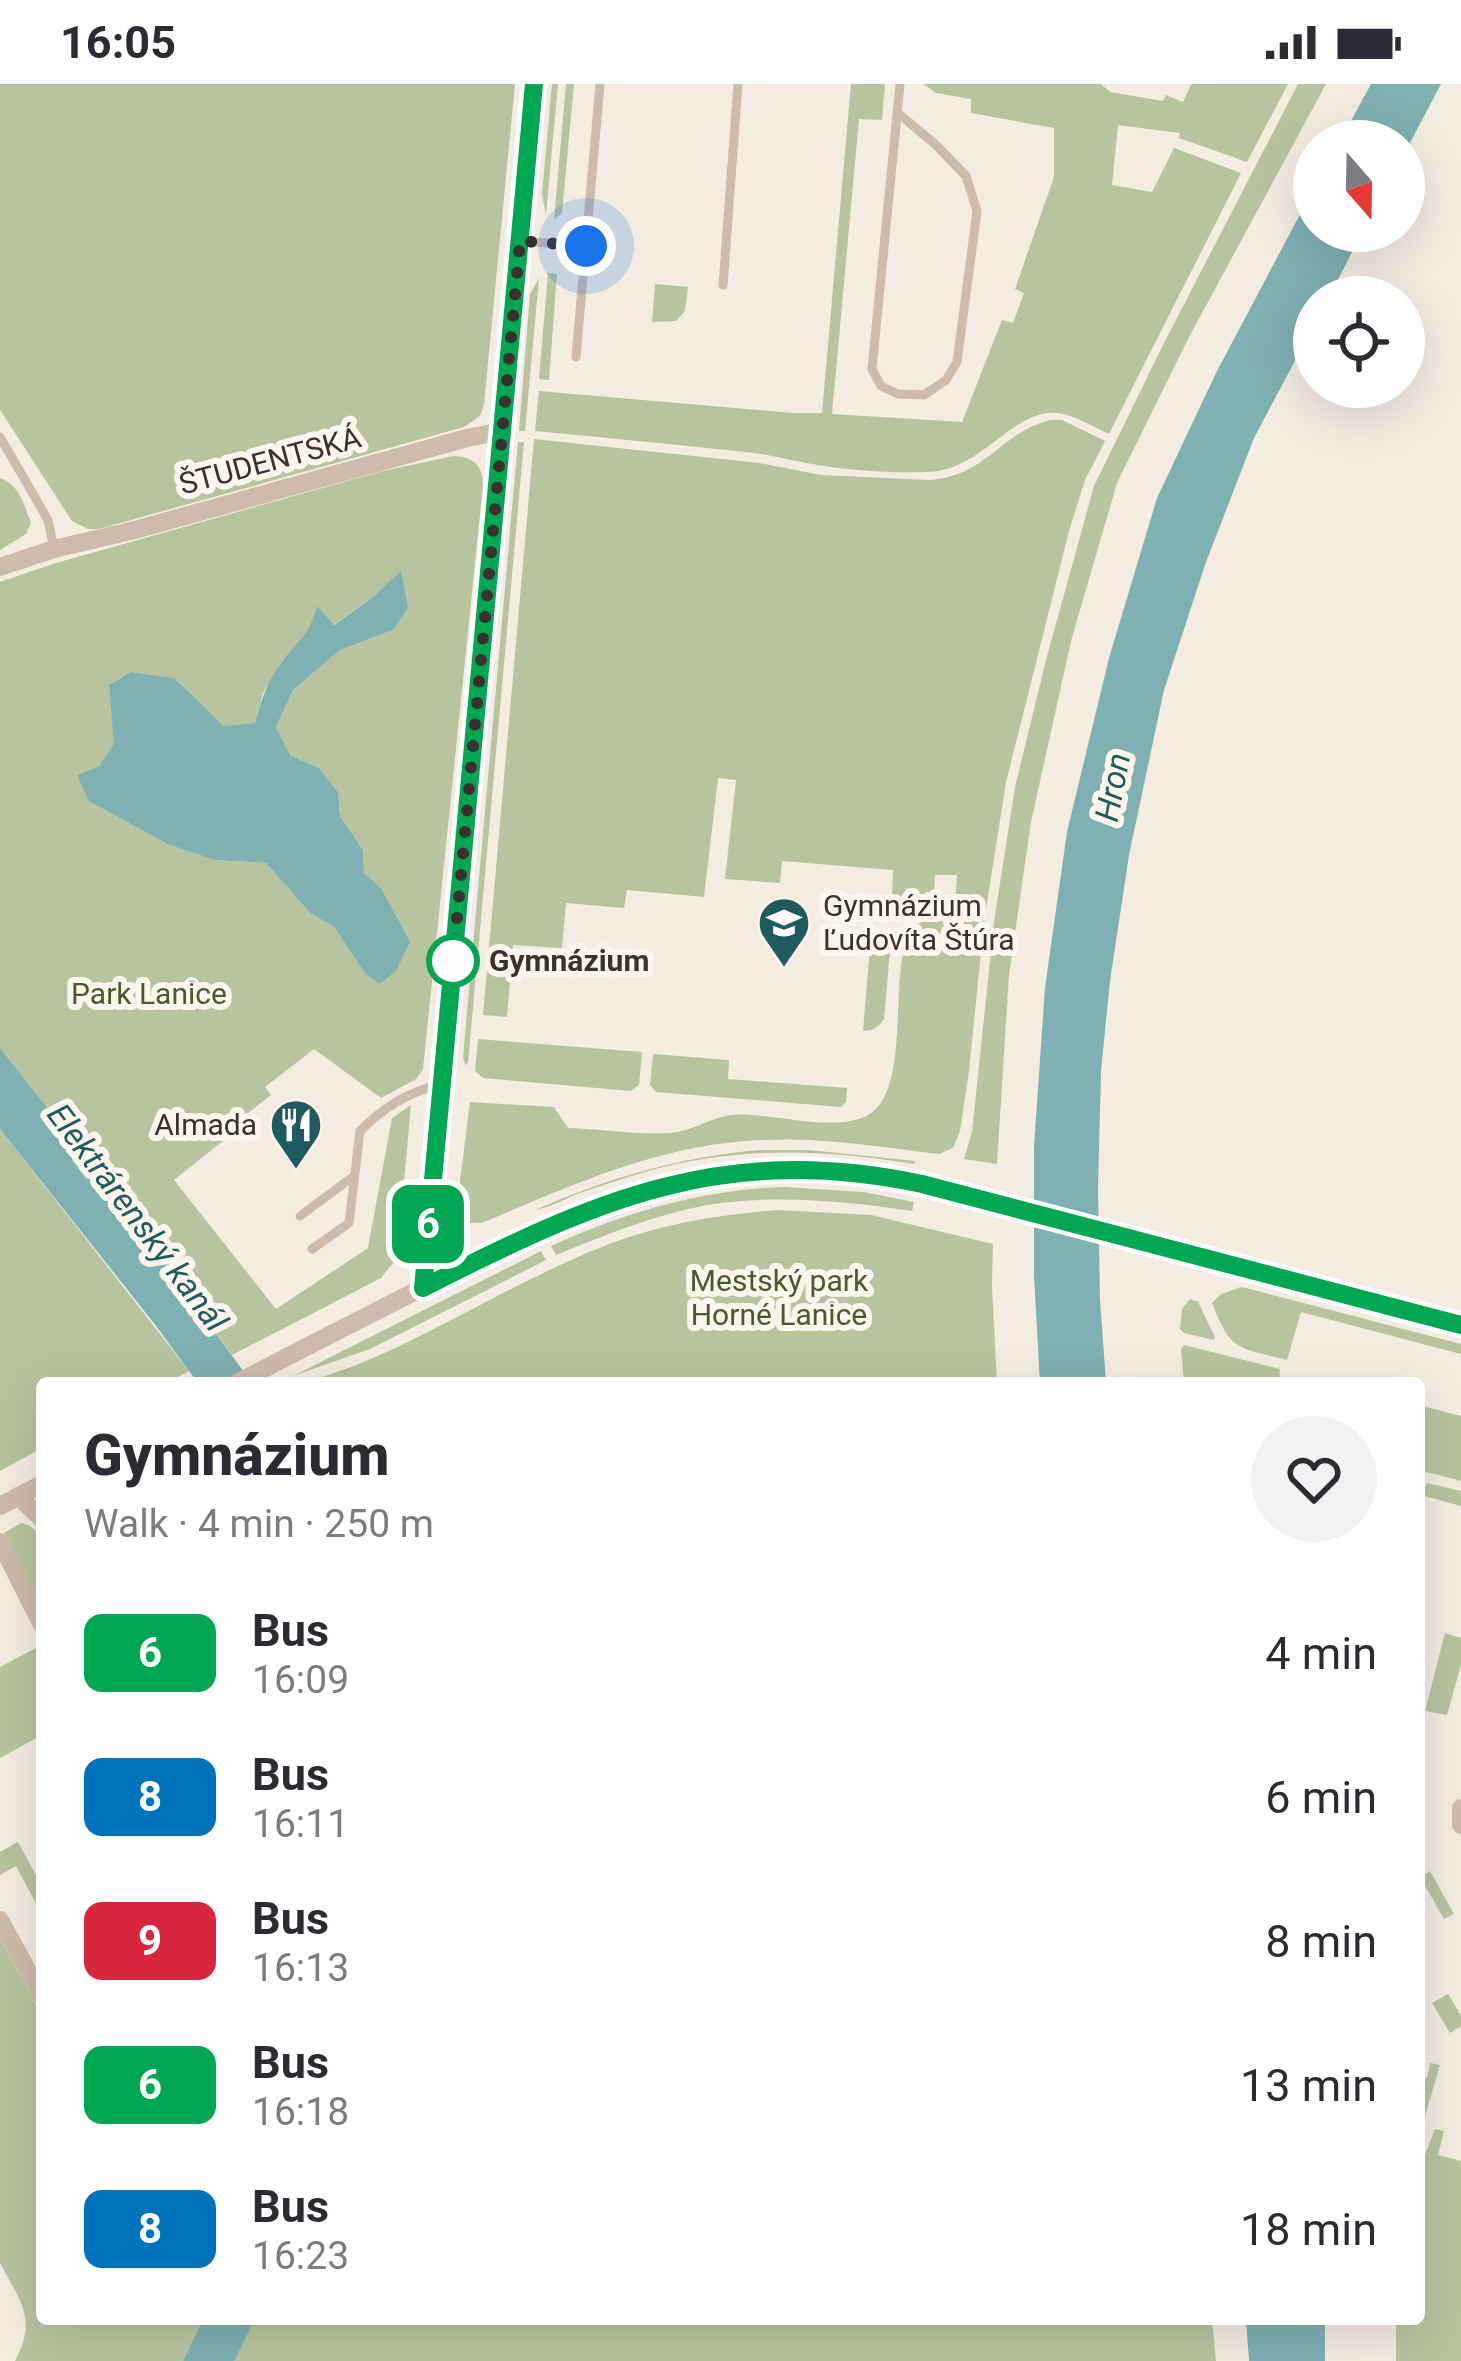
<!DOCTYPE html>
<html lang="en">
<head>
<meta charset="utf-8">
<style>
	body { margin:0; font-family:Roboto,sans-serif; background:#f2f2f3; color:#2b2b33; height:100vh; display:flex; flex-direction:column; font-size:45px; white-space:nowrap }
	* { box-sizing:border-box; margin:0 }
	p { font-size:39px; color:#7c7c81 }
	.icon { flex:none; width:66px; height:66px; fill:none; stroke:currentColor; stroke-width:2; stroke-linecap:round; stroke-linejoin:round }
	.map { position:relative; flex:1; overflow:hidden }
	.panel { position:absolute; left:36px; top:1293px; width:1389px; height:948px; display:flex; flex-direction:column; background:#fff; border-radius:12px; box-shadow:0 12px 48px #0002 }
	.panel>* { flex:none }
	.badge { padding:0 24px; border-radius:18px; font-size:42px; line-height:78px }
	.needle { width:78px; rotate:160deg }
	.controls { position:absolute; left:1293px; top:36px; display:grid; gap:24px }
	.controls a { display:grid; place-items:center; width:132px; height:132px; border-radius:50%; background:#fff; box-shadow:0 12px 48px #0002; font-size:60px }
	.you { position:absolute; width:60px; height:60px; margin:-30px; border:9px solid #fff; border-radius:50%; background:#1a73e8; box-shadow:0 0 0 18px #1a73e833 }
	.map>.badge { position:absolute; translate:-50% -50%; box-shadow:0 0 0 6px #fff }
	.round { display:grid; place-items:center; flex:none; width:126px; height:126px; border-radius:63px; background:#f2f2f3 }
	.summary { display:flex; align-items:center; justify-content:space-between; height:204px; padding:0 48px }
	h1 { font-size:57px; font-weight:800; line-height:90px }
	ul { padding:0; list-style:none }
	li { display:flex; align-items:center; gap:36px; height:144px; padding:0 48px }
	li div { flex:1 }
	li b { display:block; font-size:45px }
	li em { font-style:normal }
	li .badge { min-width:132px; font-weight:700; text-align:center }
	.status { display:flex; justify-content:space-between; align-items:center; height:84px; padding:0 60px; background:#fff; direction:ltr }
	.status svg { height:33px; fill:currentColor }
	.map>svg:first-child { display:block }
</style>
</head>
<body>
<div class="status"><b>16:05</b><svg viewBox="0 0 49 12"><path d="M0 12V9h3v3zM5 12V6h3v6zM10 12V3h3v9zM15 12V0h3v12zM26 1h20v11H26zM47 4h2v5h-2z"/></svg></div>
<div class="map">
<svg width="1461" height="2277" viewBox="0 0 1461 2277">
	<rect width="100%" height="100%" fill="#f4ebe1"/>
	<g fill="#b8c4a0" fill-rule="evenodd">
		<path d="M0,0H515L484,320L480,332L464,343L99,445H88L72,437L0,326Z"/>
		<path d="M552,0H558L546,131L542,110Z"/>
		<path d="M566,0H574L562,129L554,136Z"/>
		<path d="M851,0H885L882,36L859,35L832,330L962,338L1002,236L1013,239L1024,209L1015,205L1054,93V44L971,29V15L936,9L923,0H1101L1110,8L1163,17L1166,11L1183,18L1191,0H1288L1247,78L1179,54L1180,49L1118,41L1112,101L1152,108L1174,64L1241,89L1109,350C1093,343 1075,331 1058,329C1013,324 983,386 928,388C893,389 853,387 818,381C797,378 776,372 755,369C682,361 608,354 535,347L539,307L793,329H822Z"/>
		<path d="M1298,0H1326L1188,255L1117,399L1071,557L1031,738L1009,891L997,1080L964,1075L972,1048L994,838L1015,703L1046,576L1094,402L1163,261Z"/>
		<path d="M548,189L557,190L549,296L539,295Z"/>
		<path d="M539,194L525,347H519L530,210Z"/>
		<path d="M655,200L688,203L685,227L676,237L652,238Z"/>
		<path d="M1051,336H1062L1105,357L1085,396L1069,447L1006,698L984,838L969,987L960,1047L953,1064L939,1070C881,1063 822,1053 764,1056C663,1059 574,1100 482,1139H467L460,1131L458,1113L470,1018L554,1023L568,1044C602,1045 637,1051 670,1049C691,1048 711,1033 732,1031C770,1027 848,1054 876,1025C913,987 884,863 918,840C929,833 942,835 954,836L957,791H935L934,808H925L924,814L892,812L893,786L782,777L780,799L725,795L736,696L718,694L704,813L627,806L624,824L566,819L562,864L513,861L507,933L483,931L534,355L759,379L821,391L930,396C989,391 1000,348 1051,336Z"/>
		<path d="M518,358H524L468,979L465,981L463,973Z"/>
		<path d="M453,372C474,373 483,381 483,402L423,985L416,995L381,1014L314,965L265,1003L271,1011L244,1032L248,1037L174,1096L276,1225L368,1164L392,1034L411,1021L397,1174L381,1194L232,1271L92,1080L0,964V498L56,479L383,387ZM401,489L393,546L340,566L293,606L276,643L290,671L319,684L338,708L340,732L363,766L364,789L381,804L364,888L334,843L310,829L266,779L215,776L77,691L99,682L115,660L109,601L131,588L173,594L225,643L255,639L263,609L283,577L310,547L317,523L333,541L373,513Z"/>
		<path d="M0,394C20,401 24,421 31,439L26,450L0,466Z"/>
		<path d="M871,851L884,855L890,867L884,935C879,943 873,947 863,947Z"/>
		<path d="M478,955L642,968L639,1001L631,1007L483,994L475,987Z"/>
		<path d="M653,970L729,976L728,995L847,1004L846,1018L841,1023L656,1008L650,1001Z"/>
		<path d="M0,1045L189,1287L167,1299H42V1364L0,1387Z"/>
		<path d="M759,1066H809L915,1077L914,1080C824,1065 736,1062 648,1087C624,1094 600,1102 577,1110C563,1116 548,1124 535,1126C608,1094 680,1073 759,1066Z"/>
		<path d="M784,1103L864,1108L914,1118L912,1127C845,1117 775,1110 707,1121C654,1131 605,1151 556,1171L551,1162C626,1128 702,1106 784,1103Z"/>
		<path d="M778,1126L871,1131L993,1160L992,1204L997,1299H303C327,1291 351,1284 373,1274C460,1236 542,1182 632,1152C680,1137 728,1130 778,1126Z"/>
		<path d="M541,1167L546,1176L370,1265L293,1292Z"/>
		<path d="M1242,1203L1461,1260V1270L1301,1228L1287,1276C1239,1263 1231,1269 1212,1219L1221,1210Z"/>
		<path d="M1190,1215L1198,1218L1215,1253L1214,1256L1184,1249L1180,1245L1182,1225Z"/>
		<path d="M1184,1261L1280,1285L1279,1299H1184L1181,1265Z"/>
		<path d="M1419,1321L1461,1332V1397L1419,1386Z"/>
		<path d="M1427,1399L1461,1407V1422L1421,1411Z"/>
		<path d="M21,1439L29,1441L42,1453V1523L4,1449Z"/>
		<path d="M1445,1549L1461,1554V1581L1447,1631L1425,1627Z"/>
		<path d="M42,1561V1651L0,1674V1583Z"/>
		<path d="M18,1758L38,1795H42V1831L16,1782L0,1791V1768Z"/>
		<path d="M1430,1787L1454,1830L1444,1835L1420,1793Z"/>
		<path d="M0,1855L42,1932V2235H203L183,2277H15C38,2235 20,2217 0,2179Z"/>
		<path d="M1448,1910L1461,1932V1942L1450,1949L1432,1919Z"/>
		<path d="M1430,1979L1440,1981L1419,2053V1993L1427,1994Z"/>
		<path d="M1435,2045L1444,2047L1438,2071L1461,2077V2277H1396V2235H1419V2086Z"/>
		<path d="M255,2235H1212L1216,2277H233Z"/>
	</g>
	<g fill="#7fb0b2">
		<path d="M1371,0H1441L1404,70V57H1340Z"/>
		<path d="M1314,104V147H1363L1329,213H1314V241L1254,354L1206,478L1164,606L1129,771L1110,897L1101,987L1098,1103L1100,1216L1106,1299H1040L1034,1191V1062L1045,904L1067,748L1109,574L1157,414L1217,287Z"/>
		<path d="M401,487L408,524L393,546L340,566L293,606L276,643L290,671L319,684L338,708L340,732L363,766L364,789L381,804L410,858L396,887L379,900L364,888L334,843L310,829L266,779L215,776L168,760L89,717L77,691L99,682L114,660L109,601L131,588L174,594L224,642L255,639C261,617 267,597 282,578C300,553 308,555 317,522L334,541L373,513Z"/>
		<path d="M0,964L92,1080L252,1299H198L153,1238L0,1045Z"/>
		<path d="M203,2235H255L234,2277H183Z"/>
		<path d="M1246,2235H1325V2277H1249Z"/>
	</g>
	<g fill="none" stroke-linecap="round" stroke-linejoin="round">
		<g stroke="#cdbbac" stroke-width="9">
			<path d="M898,29L936,61L966,92L977,127L957,278L946,296L924,311L898,310L881,302L872,285L900,0"/>
			<path d="M520,157L586,162"/>
			<path d="M723,201L738,0"/>
			<path d="M576,273L600,0"/>
			<path d="M0,353L48,436L54,465"/>
			<path d="M300,1132L354,1092"/>
			<path d="M312,1165L349,1139L360,1047C384,1023 408,1008 442,1000"/>
		</g>
		<g stroke="#cdbbac" stroke-width="18">
			<path d="M0,483L54,465L131,447L467,354L503,347"/>
			<path d="M423,1204L534,0"/>
			<path d="M237,1299C304,1264 372,1229 440,1195C607,1111 732,1060 922,1101L1461,1241"/>
			<path d="M18,1412L42,1435"/>
			<path d="M0,1422L42,1400"/>
			<path d="M0,1458L42,1541"/>
			<path d="M1461,1724V1741"/>
			<path d="M0,1836L42,1913"/>
		</g>
	</g>
	<g fill="none" stroke-linecap="round" stroke-linejoin="round">
		<g stroke="#fff" stroke-width="27">
			<path id="line" d="M534,0L423,1204C595,1116 724,1058 922,1100L1461,1241"/>
		</g>
		<use href="#line" stroke="#00a651" stroke-width="18"/>
		<path stroke="#3b302b" stroke-width="12" stroke-dasharray="0 21.6" d="M453,877L520,157L586,162"/>
	</g>
	<defs>
		<g id="university-pin" transform="scale(2.7)"><path d="M0 17L-7.5 6A9.5 9.5 0 1 1 7.5 6Z" fill="#1f5a5e" stroke="#fbf5ee"/><path d="M0-5L7-2L0 1L-7-2ZM-4 1L0 2.5L4 1V4Q0 6-4 4Z" fill="#fff"/></g>
		<g id="restaurant-pin" transform="scale(2.7)"><path d="M0 17L-7.5 6A9.5 9.5 0 1 1 7.5 6Z" fill="#1f5a5e" stroke="#fbf5ee"/><path d="M-5-6h1v4h1v-4h1v4h1v-4h1v5L-1.5 .5V6h-2V.5L-5-1ZM5-6V6H3V1.5H1.5Q1.5-4 5-6Z" fill="#fff"/></g>
	</defs>
	<g fill-rule="evenodd">
		<use href="#university-pin" x="784" y="839"/>
		<use href="#restaurant-pin" x="296" y="1041"/>
	</g>
	<circle fill="#fff" stroke="#00a651" stroke-width="6" cx="453" cy="877" r="24"/>
	<g text-anchor="middle" stroke-width="12" stroke-linejoin="round" paint-order="stroke">
		<g font-size="30" fill="#3b302b" stroke="#fbf5ee">
			<text transform="translate(270 377) rotate(-15)" y="10">ŠTUDENTSKÁ</text>
		</g>
		<g font-size="30" fill="#3b302b" stroke="#fbf5ee" text-anchor="start">
			<text x="823" y="832">Gymnázium<tspan x="823" dy="34">Ľudovíta Štúra</tspan></text>
			<text x="257" y="1051" text-anchor="end">Almada</text>
		</g>
		<g font-size="30" font-weight="bold" fill="#3b302b" stroke="#fbf5ee" text-anchor="start">
			<text x="489" y="887">Gymnázium</text>
		</g>
		<g font-size="30" fill="#4a5a2e" stroke="#fbf5ee">
			<text x="149" y="920">Park Lanice</text>
			<text x="779" y="1207">Mestský park<tspan x="779" dy="34">Horné Lanice</tspan></text>
		</g>
		<g font-size="33" font-style="italic" fill="#1f5a5e" stroke="#fbf5ee">
			<text transform="translate(1112 703) rotate(-79)" y="12">Hron</text>
			<text transform="translate(138 1133) rotate(53)" y="12">Elektrárenský kanál</text>
		</g>
	</g>
</svg>
<div class="controls">
<a><svg class="needle" viewBox="-14 -14 28 28"><path d="M0-13l5 13h-10z" fill="#e53935"/><path d="M0 13l5-13h-10z" fill="#7c7c81"/></svg></a>
<a><svg class="icon" aria-label="locate" viewBox="0 0 24 24"><circle cx="12" cy="12" r="6"/><path d="M12 2v4M12 18v4M2 12h4M18 12h4"/></svg></a>
</div>
<div class="you" style="left:586px;top:162px"></div>
<b class="badge" style="left:428px;top:1140px;background:#00a651;color:#fff">6</b>
<section class="panel">
<div class="summary"><div><h1>Gymnázium</h1><p>Walk · 4 min · 250 m</p></div><a class="round"><svg class="icon" aria-label="heart" viewBox="0 0 24 24"><path d="M12 20l-8-8c-3-5 5-10 8-4 3-6 11-1 8 4z"/></svg></a></div>
<ul>
<li><span class="badge" style="background:#00a651;color:#fff">6</span><div><b>Bus</b><p>16:09</p></div><em>4 min</em></li>
<li><span class="badge" style="background:#0072bc;color:#fff">8</span><div><b>Bus</b><p>16:11</p></div><em>6 min</em></li>
<li><span class="badge" style="background:#d7263d;color:#fff">9</span><div><b>Bus</b><p>16:13</p></div><em>8 min</em></li>
<li><span class="badge" style="background:#00a651;color:#fff">6</span><div><b>Bus</b><p>16:18</p></div><em>13 min</em></li>
<li><span class="badge" style="background:#0072bc;color:#fff">8</span><div><b>Bus</b><p>16:23</p></div><em>18 min</em></li>
</ul>
</section>
</div>
</body>
</html>
